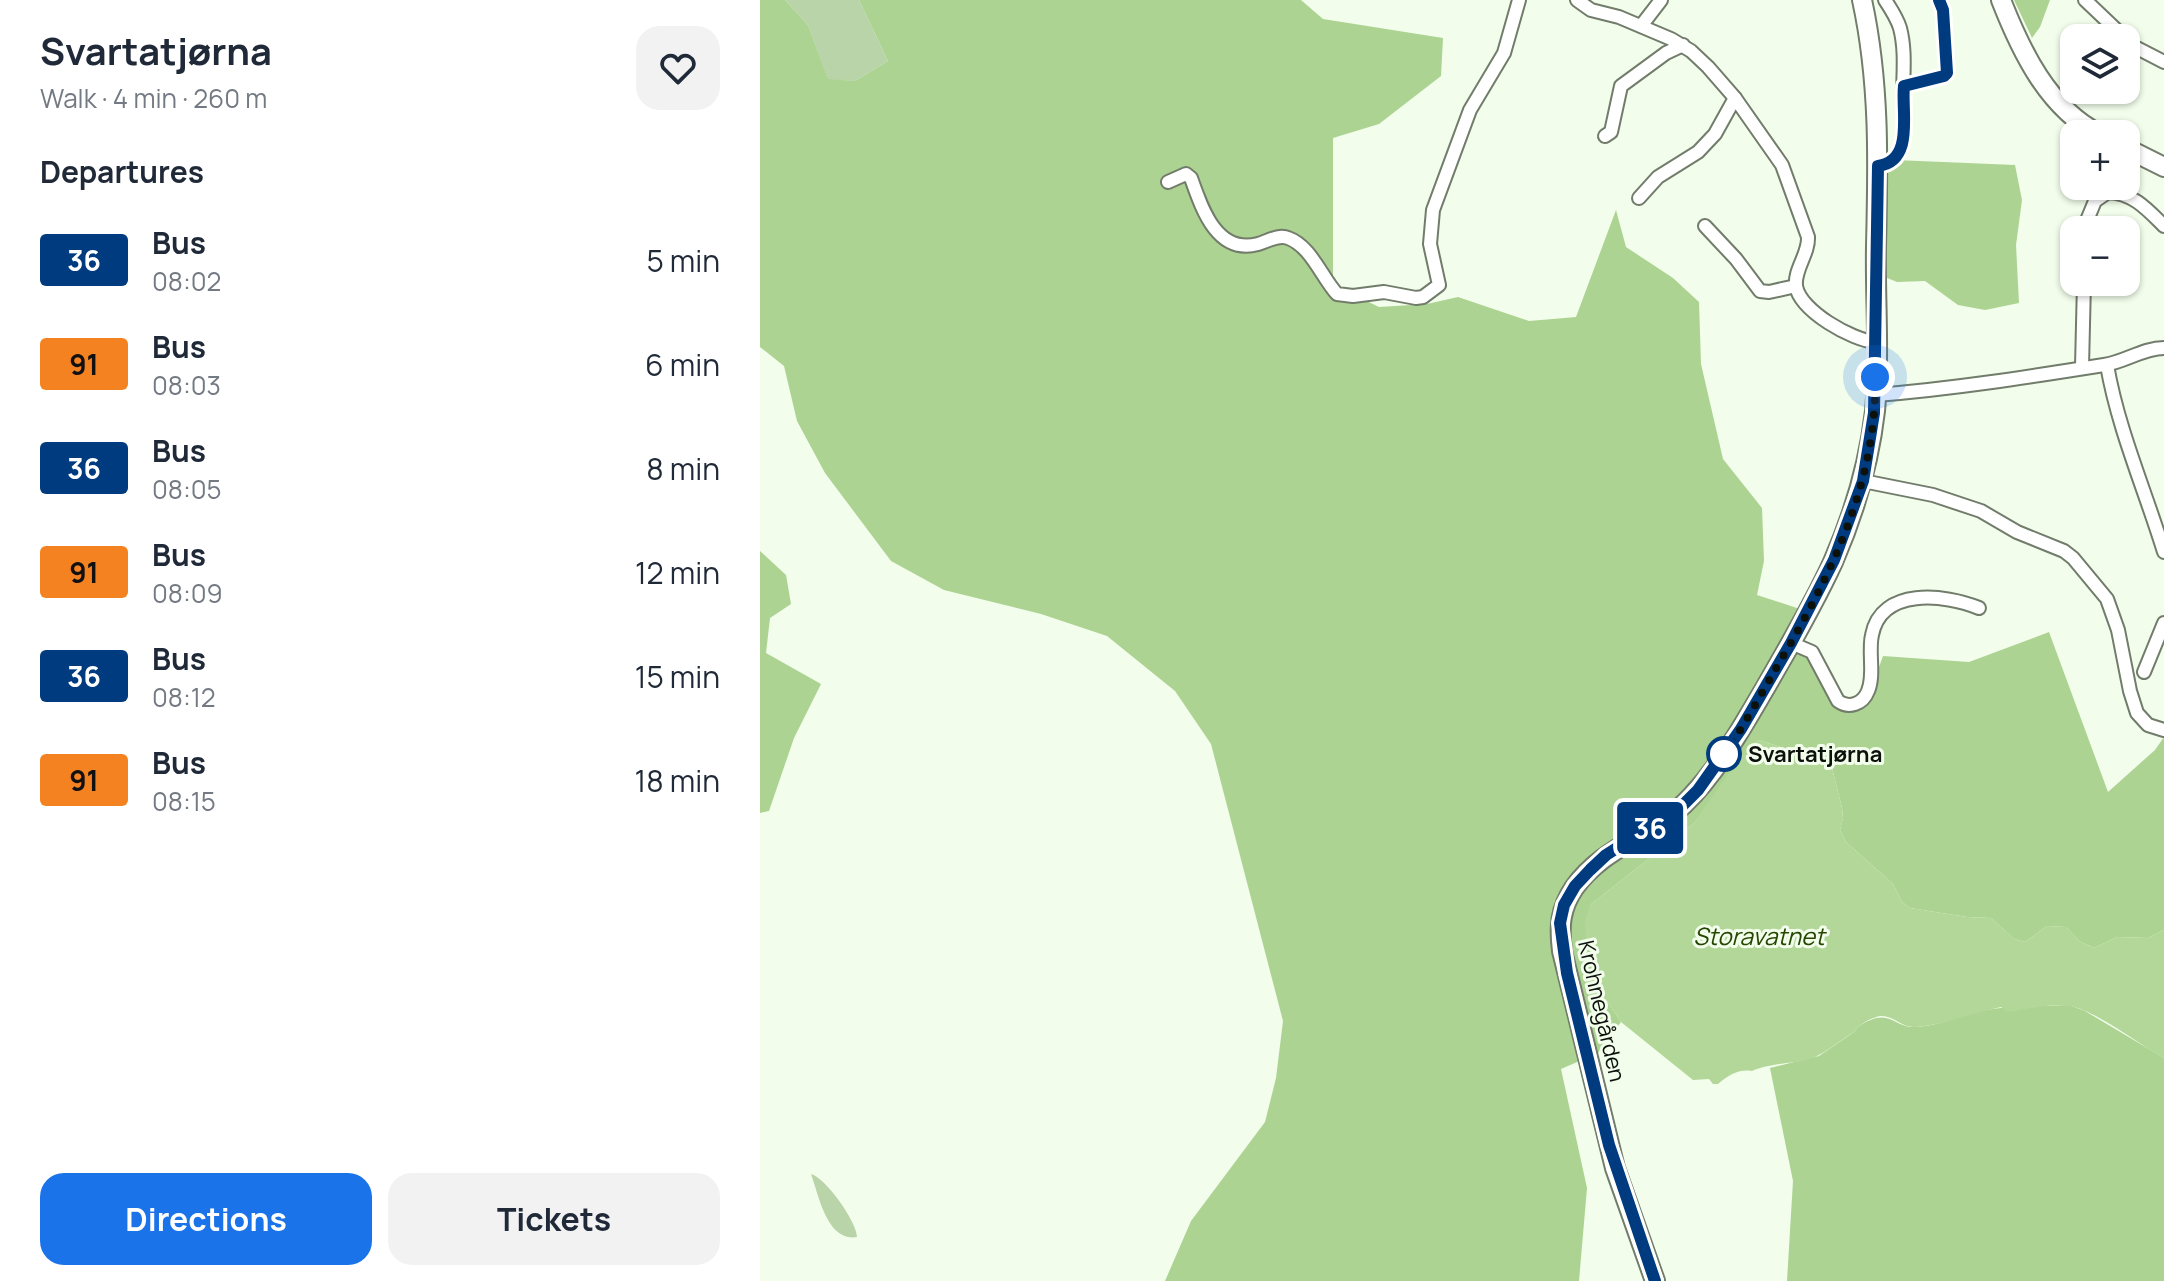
<!DOCTYPE html>
<html lang="en">
<head>
<meta charset="utf-8">
<style>
	body { margin:0; font-family:Manrope,sans-serif; background:#f2f2f3; color:#1f2937; height:100vh; display:flex; flex-direction:column; font-size:30px; white-space:nowrap }
	* { box-sizing:border-box; margin:0 }
	p { font-size:26px; color:#747a83 }
	.icon { flex:none; width:44px; height:44px; fill:none; stroke:currentColor; stroke-width:2; stroke-linecap:round; stroke-linejoin:round }
	.map { position:relative; flex:1; overflow:hidden }
	.sheet { display:flex; flex-direction:column; background:#fff; width:760px }
	.sheet>* { flex:none }
	.badge { padding:0 16px; border-radius:6px; font-size:28px; line-height:52px }
	.tools { position:absolute; left:1300px; top:24px; display:grid; gap:16px }
	.tools a { display:grid; place-items:center; width:80px; height:80px; border-radius:16px; background:#fff; box-shadow:0 2px 6px #0004; font-size:40px }
	.you { position:absolute; width:40px; height:40px; margin:-20px; border:6px solid #fff; border-radius:50%; background:#1a73e8; box-shadow:0 0 0 12px #1a73e833 }
	.map>.badge { position:absolute; translate:-50% -50%; box-shadow:0 0 0 4px #fff }
	h2 { padding:0 40px; font-size:30px; line-height:72px }
	.round { display:grid; place-items:center; flex:none; width:84px; height:84px; border-radius:24px; background:#f2f2f3 }
	.headline { display:flex; align-items:center; justify-content:space-between; height:136px; padding:0 40px }
	h1 { font-size:38px; font-weight:700; line-height:60px }
	.cta { display:flex; gap:16px; margin-top:auto; padding:16px 40px }
	.cta a { flex:1; height:92px; border-radius:24px; background:#1a73e8; color:#fff; font-size:32px; font-weight:700; line-height:92px; text-align:center }
	.cta a+a { background:#f2f2f3; color:#1f2937 }
	ul { padding:0; list-style:none }
	li { display:flex; align-items:center; gap:24px; height:104px; padding:0 40px }
	li div { flex:1 }
	li b { display:block; font-size:30px }
	li em { font-style:normal }
	li .badge { min-width:88px; font-weight:700; text-align:center }
	main { display:flex; flex:1; min-height:0 }
	.map>svg:first-child { display:block }
</style>
</head>
<body>
<main>
<section class="sheet">
<div class="headline"><div><h1>Svartatjørna</h1><p>Walk · 4 min · 260 m</p></div><a class="round"><svg class="icon" aria-label="heart" viewBox="0 0 24 24"><path d="M12 20l-8-8c-3-5 5-10 8-4 3-6 11-1 8 4z"/></svg></a></div>
<h2>Departures</h2>
<ul>
<li><span class="badge" style="background:#003b80;color:#fff">36</span><div><b>Bus</b><p>08:02</p></div><em>5 min</em></li>
<li><span class="badge" style="background:#f58220;color:#111">91</span><div><b>Bus</b><p>08:03</p></div><em>6 min</em></li>
<li><span class="badge" style="background:#003b80;color:#fff">36</span><div><b>Bus</b><p>08:05</p></div><em>8 min</em></li>
<li><span class="badge" style="background:#f58220;color:#111">91</span><div><b>Bus</b><p>08:09</p></div><em>12 min</em></li>
<li><span class="badge" style="background:#003b80;color:#fff">36</span><div><b>Bus</b><p>08:12</p></div><em>15 min</em></li>
<li><span class="badge" style="background:#f58220;color:#111">91</span><div><b>Bus</b><p>08:15</p></div><em>18 min</em></li>
</ul>
<div class="cta"><a>Directions</a><a>Tickets</a></div>
</section>
<div class="map">
<svg width="1404" height="1281" viewBox="0 0 1404 1281">
	<rect width="100%" height="100%" fill="#f2fdeb"/>
	<g fill="#bad4a9">
		<path d="M25,0H99L128,61L95,81L68,80L48,25Z"/>
		<path d="M51,1174C65,1177 97,1222 97,1237C67,1242 59,1196 51,1174Z"/>
	</g>
	<g fill="#add393">
		<path d="M0,0H25L48,25L68,79L95,81L128,61L99,0H541L563,19L683,38L681,76L619,124L573,138V285L619,307L667,304L698,297L769,321L816,317L856,210L866,247L913,278L939,302L941,364L963,459L1002,508L1004,561L997,595L1040,609L1044,647L1083,710L1110,692L1123,656L1209,662L1289,632L1348,792L1395,750L1404,737V930L1388,938L1357,937L1334,948L1319,941L1306,927L1287,926L1265,942L1254,939L1231,918L1207,917L1150,908L1142,902L1133,884L1086,842L1080,830L1083,818L1082,808L1072,768L1060,759L998,740L933,824L830,905L847,1001L861,1022L838,1053L801,1069L827,1188L819,1281H405L431,1221L505,1122L516,1078L523,1021L451,744L415,691L347,636L281,614L184,590L131,561L65,473L37,421L24,366L0,347Z"/>
		<path d="M1254,0H1290L1280,27L1272,38Z"/>
		<path d="M1111,159L1255,165L1262,200L1256,245L1259,303L1225,310L1198,305L1165,281L1137,282L1110,271Z"/>
		<path d="M0,551L26,575L31,604L10,618L6,653L61,684L34,738L9,811L0,813Z"/>
		<path d="M1309,1005L1325,1011L1404,1058V1281H1027L1033,1181L1010,1068L1059,1056L1094,1032C1098,1026 1102,1024 1108,1021C1131,1010 1135,1028 1155,1027C1179,1026 1198,1016 1221,1011C1250,1005 1280,1006 1309,1005Z"/>
	</g>
	<path fill="#b2d798" d="M998,740L1061,759L1072,768L1082,808L1083,818L1080,830L1086,842L1133,884L1142,902L1150,908L1207,917L1231,918L1254,939L1265,942L1287,926L1306,927L1319,941L1334,948L1357,937L1388,938L1404,930V1058C1378,1044 1337,1011 1310,1006C1290,1002 1267,1010 1247,1012L1241,1007C1211,1013 1185,1025 1155,1027C1142,1028 1133,1015 1120,1016C1111,1018 1099,1024 1094,1032C1077,1042 1062,1057 1043,1061C1029,1063 1004,1065 992,1071C978,1069 969,1075 958,1084H953L949,1079L933,1080L861,1022L847,1001L826,939L825,921L830,905L933,824L976,763L992,743Z"/>
	<g fill="none" stroke-linecap="round" stroke-linejoin="round">
		<g stroke="#727c6b" stroke-width="16">
			<g id="minor">
				<path d="M817,0L831,10L859,17L911,39L931,51L948,67L975,98L1022,165L1048,237C1049,254 1034,269 1036,286C1040,311 1092,340 1115,342"/>
				<path d="M1325,0L1365,38"/>
				<path d="M881,26L901,0"/>
				<path d="M1366,39L1375,47L1404,62"/>
				<path d="M1144,86L1184,76L1187,73L1183,10L1179,0"/>
				<path d="M845,136L851,132L861,86L906,53L923,45"/>
				<path d="M1118,166C1151,162 1143,121 1143,98C1143,74 1146,51 1140,28C1137,18 1131,9 1125,0"/>
				<path d="M408,182L426,174L431,178C442,209 457,255 498,244C508,241 519,234 528,238C551,246 562,278 577,294L593,296L624,292L656,298L663,297L679,285L670,244L673,210L710,110L744,53L759,0"/>
				<path d="M879,198L898,177L938,152L955,134L975,98"/>
				<path d="M945,226L976,259L1000,291L1009,292L1036,286"/>
				<path d="M1323,230L1335,201L1348,192C1373,193 1387,209 1404,226"/>
				<path d="M1347,365C1358,429 1385,490 1404,552"/>
				<path d="M1322,367L1324,282"/>
				<path d="M1116,395C1192,389 1268,377 1344,365C1365,362 1383,348 1404,348"/>
				<path d="M1103,481L1173,495L1221,511L1257,532L1304,551L1313,558L1347,599L1358,630L1370,691L1377,713L1388,725L1404,730"/>
				<path d="M1031,643L1052,652L1078,701C1089,709 1103,704 1108,691C1115,675 1108,652 1112,635C1121,587 1185,594 1219,608"/>
				<path d="M1384,672L1404,623"/>
			</g>
		</g>
		<g stroke="#727c6b" stroke-width="22">
			<g id="secondary">
				<path d="M1241,0C1261,51 1288,108 1339,134"/>
				<path d="M1366,148L1404,167"/>
				<path d="M895,1281L855,1168L802,951C799,927 800,909 814,888C842,848 890,836 924,804C957,772 981,729 1004,690C1028,648 1053,606 1073,562C1094,514 1109,463 1115,411C1120,358 1115,301 1116,247C1118,164 1120,82 1102,0"/>
			</g>
		</g>
		<use href="#minor" stroke="#fff" stroke-width="12"/>
		<use href="#secondary" stroke="#fff" stroke-width="18"/>
	</g>
	<g fill="none" stroke-linecap="round" stroke-linejoin="round">
		<g stroke="#fff" stroke-width="18">
			<path id="line" d="M895,1281L849,1145L807,973L800,923L804,905L815,886L830,870L846,855L921,807L938,790L981,729L1031,643L1074,560L1103,481L1114,413L1118,166C1155,161 1141,111 1144,86L1184,76L1187,73L1183,10L1179,0"/>
		</g>
		<use href="#line" stroke="#003b80" stroke-width="12"/>
		<path stroke="#0d110b" stroke-width="8" stroke-dasharray="0 14.4" d="M964,754C983,728 999,698 1015,670C1068,581 1118,483 1115,377"/>
	</g>
	<circle fill="#fff" stroke="#003b80" stroke-width="4" cx="964" cy="754" r="16"/>
	<g text-anchor="middle" stroke-width="6" stroke-linejoin="round" paint-order="stroke">
		<g font-size="22" font-weight="bold" fill="#0d110b" stroke="#f2fdeb" text-anchor="start">
			<text x="988" y="762">Svartatjørna</text>
		</g>
		<g font-size="22" fill="#0d110b" stroke="#f2fdeb">
			<text transform="translate(842 1011) rotate(77)" y="8">Krohnegården</text>
		</g>
		<g font-size="24" font-style="italic" fill="#264702" stroke="#f2fdeb">
			<text x="999" y="945">Storavatnet</text>
		</g>
	</g>
</svg>
<div class="tools">
<a><svg class="icon" aria-label="layers" viewBox="0 0 24 24"><path d="M12 4l9 5-9 5-9-5zM3 14l9 5 9-5"/></svg></a>
<a>+</a>
<a>−</a>
</div>
<div class="you" style="left:1115px;top:377px"></div>
<b class="badge" style="left:890px;top:828px;background:#003b80;color:#fff">36</b>
</div>
</main>
</body>
</html>
